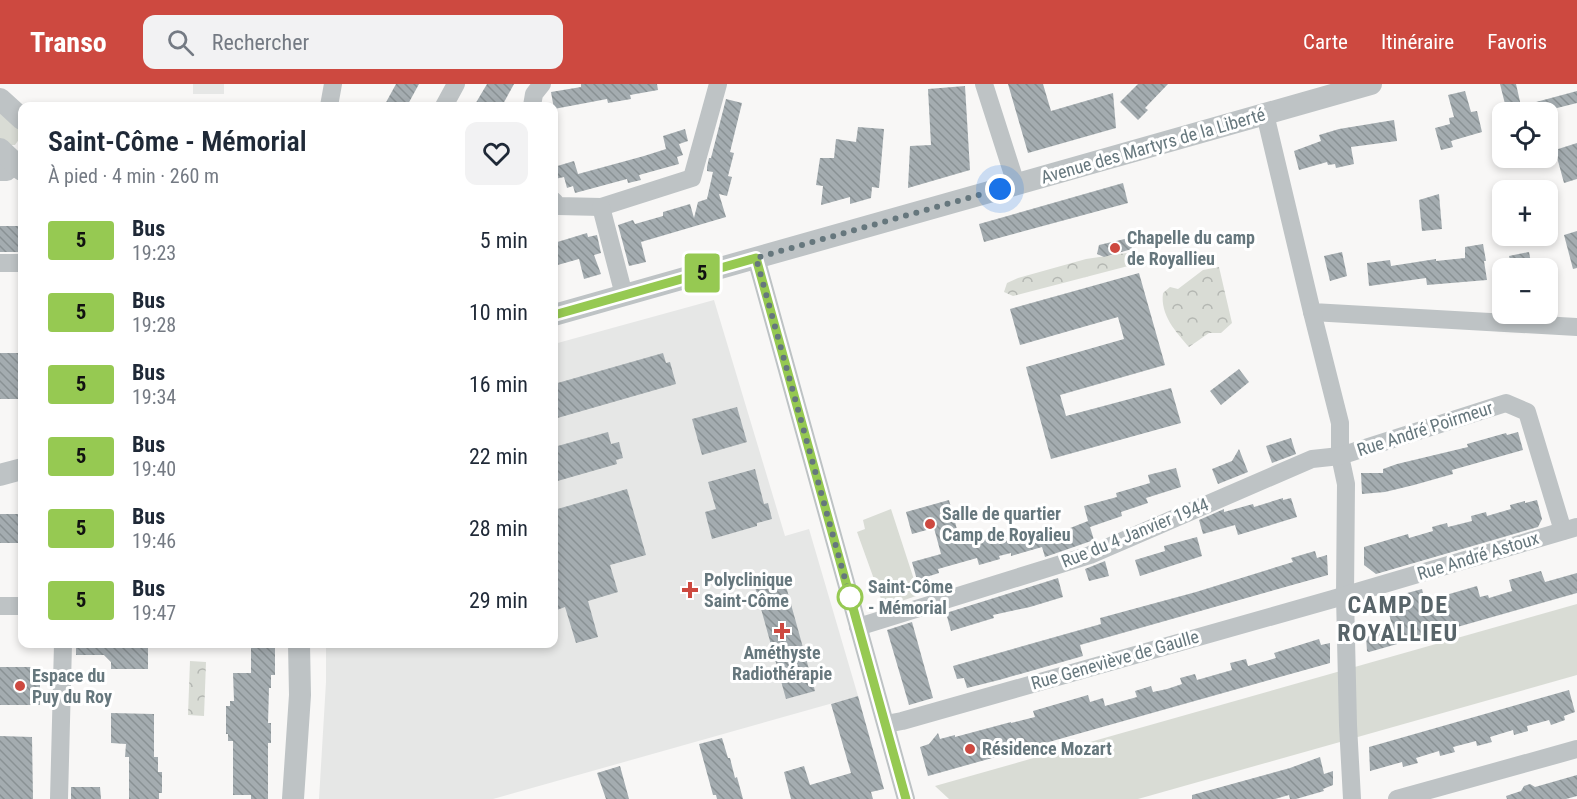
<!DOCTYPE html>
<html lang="fr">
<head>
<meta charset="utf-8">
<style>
	body { margin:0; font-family:"Roboto Condensed",sans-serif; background:#f2f2f3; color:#1f2937; height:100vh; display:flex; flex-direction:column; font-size:22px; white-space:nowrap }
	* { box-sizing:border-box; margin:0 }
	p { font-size:20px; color:#747a83 }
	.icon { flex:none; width:33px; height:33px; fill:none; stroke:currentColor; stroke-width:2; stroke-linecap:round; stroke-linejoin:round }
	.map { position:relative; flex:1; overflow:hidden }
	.details { position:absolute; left:18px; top:18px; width:540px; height:546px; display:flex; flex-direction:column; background:#fff; border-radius:12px; box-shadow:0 3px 9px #0003 }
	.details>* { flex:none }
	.badge { padding:0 12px; border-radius:4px; font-size:21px; line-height:39px }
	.controls { position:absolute; left:1492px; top:18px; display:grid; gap:12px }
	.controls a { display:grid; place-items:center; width:66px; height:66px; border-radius:12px; background:#fff; box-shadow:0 3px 9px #0003; font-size:30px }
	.you { position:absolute; width:30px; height:30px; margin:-15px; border:4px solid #fff; border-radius:50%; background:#1a73e8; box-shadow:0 0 0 9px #1a73e833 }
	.map>.badge { position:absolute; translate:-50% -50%; box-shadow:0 0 0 3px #fff }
	.round { display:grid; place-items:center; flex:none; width:63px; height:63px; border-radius:12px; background:#f2f2f3 }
	.overview { display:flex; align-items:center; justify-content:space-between; height:102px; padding:0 30px }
	h1 { font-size:28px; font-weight:600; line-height:45px }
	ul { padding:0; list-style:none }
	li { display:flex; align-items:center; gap:18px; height:72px; padding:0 30px }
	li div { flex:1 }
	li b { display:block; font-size:22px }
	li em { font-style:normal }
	li .badge { min-width:66px; font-weight:700; text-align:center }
	header { display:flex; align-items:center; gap:36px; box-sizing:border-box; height:84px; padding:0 30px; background:#cd4940; color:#fff }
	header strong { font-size:28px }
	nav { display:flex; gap:33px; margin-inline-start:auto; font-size:21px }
	.search { width:420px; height:54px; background:#f2f2f3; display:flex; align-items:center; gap:15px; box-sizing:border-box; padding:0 21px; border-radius:12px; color:#747a83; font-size:22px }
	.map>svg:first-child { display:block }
</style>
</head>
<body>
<header>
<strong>Transo</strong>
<div class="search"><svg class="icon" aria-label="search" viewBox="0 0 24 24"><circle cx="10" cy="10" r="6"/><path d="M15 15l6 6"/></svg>Rechercher</div>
<nav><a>Carte</a><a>Itinéraire</a><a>Favoris</a></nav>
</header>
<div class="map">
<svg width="1577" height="715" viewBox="0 0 1577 715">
	<defs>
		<pattern id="forest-crowns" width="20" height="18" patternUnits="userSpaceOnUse" patternTransform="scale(1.5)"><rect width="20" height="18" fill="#d9dcd5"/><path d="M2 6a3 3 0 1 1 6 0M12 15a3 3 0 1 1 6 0" fill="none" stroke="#b4b7b2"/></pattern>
		<pattern id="building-back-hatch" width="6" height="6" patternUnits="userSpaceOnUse" patternTransform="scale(1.5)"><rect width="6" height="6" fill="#a4acb0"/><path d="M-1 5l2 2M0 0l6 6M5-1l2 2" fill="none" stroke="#899194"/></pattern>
	</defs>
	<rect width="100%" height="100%" fill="#f8f7f6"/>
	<g fill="#e6e7e6">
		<rect x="193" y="0" width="31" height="10"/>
		<path d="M714,216L785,452L809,445L858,612L493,715H319L326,598V560H554V260Z"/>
	</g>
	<g fill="#d9dcd5">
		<path d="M0,25L19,43L20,54L15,61H10L0,56Z"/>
		<path d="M891,425L919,511L884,523L857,448L865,445L863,436Z"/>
		<path d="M1577,520V591L1138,715H949L935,702Z"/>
	</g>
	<g fill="url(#forest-crowns)">
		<path d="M1133,168L1139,174L1137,177L1132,181L1013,212L1004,208L1007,199L1018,194L1086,175Z"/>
		<path d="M1219,183L1232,239L1221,249H1209L1189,263C1176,248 1160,231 1163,209L1170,203L1178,205L1203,186Z"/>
		<path d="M190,577L206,578L204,632L188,631Z"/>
	</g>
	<g fill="url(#building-back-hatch)">
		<path d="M396,0H419L407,22H384Z"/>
		<path d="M487,0H514L502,22H474Z"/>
		<path d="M581,0H657L658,6L630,11L631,15L608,19L607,15L554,25L551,8L581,3Z"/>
		<path d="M1008,0H1043L1051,27L1113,9L1116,44L1028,69Z"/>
		<path d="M1138,0H1168L1145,24L1148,26L1138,36L1120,18Z"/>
		<path d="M1500,0H1516L1521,22L1577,7V19L1541,28H1507Z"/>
		<path d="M965,2L970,86L908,104L910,62L931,61L928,5Z"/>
		<path d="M1465,7L1471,28L1477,27L1482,48L1451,57L1453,63L1441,66L1435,44L1450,40L1449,34L1454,33L1448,11Z"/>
		<path d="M726,15L742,19L730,68L734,69L728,92L732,93L727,112L719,110L726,133L641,158L646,178L629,182L618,141L633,136L635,140L663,132V128L690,120L694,134L698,118L707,115L713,88L707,87V83L709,74H711Z"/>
		<path d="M1394,36L1397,57L1351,63L1354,80L1336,84L1335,80L1328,81L1327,78L1299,86L1294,67L1321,57L1319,51L1339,45Z"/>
		<path d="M858,43L884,45L879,104L872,103L871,114L850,120V113L821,121L823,102L816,101L820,74H834L836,55L856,58Z"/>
		<path d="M685,45L688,57L679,60L683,71L677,73L679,80L639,91L641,96L628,99L627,95L575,109L573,102L567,104L564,93L555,95L554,83L574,77L578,90L644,72L666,65L663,52Z"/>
		<path d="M1577,59V95L1564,99L1555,66Z"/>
		<path d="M1123,99L1128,119L984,158L979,140Z"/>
		<path d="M1439,110L1442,145L1422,147L1419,116Z"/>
		<rect x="0" y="142" width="22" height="26"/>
		<path d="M1577,147V184L1573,185L1564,151Z"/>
		<path d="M587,149L588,153L597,151L601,169L594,171L601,190L584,195L579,175L554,182V159Z"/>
		<path d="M1129,154L1132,165L1104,173L1097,170L1099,161Z"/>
		<path d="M1483,160L1486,177H1484L1487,196L1427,201L1426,194L1369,202L1367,179L1390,176L1391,182L1436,175V177L1465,174V163Z"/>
		<path d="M1342,168L1347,192L1330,197L1324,172Z"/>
		<path d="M1529,168L1532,184H1512L1509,172Z"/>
		<path d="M1139,189L1165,281L1060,311L1066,332L1171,304L1181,339L1051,375L1026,283L1124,255L1118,233L1020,261L1010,225Z"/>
		<rect x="0" y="269" width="22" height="46"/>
		<path d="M663,269L666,279L670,278L676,300L554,335V300Z"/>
		<path d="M1239,285L1249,298L1221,321L1210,307Z"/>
		<path d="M737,323L747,358L702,371L692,335Z"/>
		<path d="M608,348L611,360L619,358L623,374L616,376L617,380L554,398V363Z"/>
		<path d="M1518,348L1523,366L1452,386L1453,390L1414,401L1385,408L1362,410L1361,389H1383V385L1397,380L1468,363L1467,360L1506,349L1507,351Z"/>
		<path d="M1291,354L1296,370L1272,379L1266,362Z"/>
		<path d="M1239,365L1248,388L1218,400L1212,385L1232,377Z"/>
		<path d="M1176,384L1181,403L1146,414L1148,419L1121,428L1122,432L1090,443L1094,456L1045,473L1042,463L1011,472V469L999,472L1000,475L979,481L977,474L938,485L939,489L917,496L912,478L941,470L934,444L912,450L906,428L949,416L961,460L1000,449L1001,454L1030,446L1031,453L1059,445L1060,448L1088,437L1084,422L1117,413L1116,409L1150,399L1148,391Z"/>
		<path d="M755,385L764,420L768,419L772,435L757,439V442L712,455L705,428L716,425L708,398Z"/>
		<path d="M627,405L646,471L610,481L618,508L588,517L598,553L576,559L565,523L554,527V426Z"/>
		<path d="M1283,414V416L1291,414L1297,433L1238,451L1235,441L1203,450L1199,436L1224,425V428L1253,420L1254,423Z"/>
		<path d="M1537,416L1542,435L1538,443L1376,490L1364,481V463L1408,450L1409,454L1433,447L1432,443L1439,441L1447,439L1448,443L1472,437L1471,432L1486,428L1487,432L1511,425L1510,421L1525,417V419Z"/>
		<rect x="0" y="430" width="22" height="29"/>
		<path d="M1197,453L1202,472L1140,492L1135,476L1165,467L1164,462Z"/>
		<path d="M1315,467L1317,474L1327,471L1328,491L1080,561L1083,572L999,596L967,604L964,594L957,595L953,582L1101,540L1100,534L1196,508L1293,478L1291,474Z"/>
		<path d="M1105,477L1109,492L1089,497L1085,485Z"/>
		<path d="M1541,487L1545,498L1577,489V509L1369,568L1367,567L1366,553L1374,551L1373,546L1392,541L1385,515L1422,505L1425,517L1477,502L1480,513L1488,511L1489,514L1512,507L1509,496Z"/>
		<path d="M1058,494L1063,513L1030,523L993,531L994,534L951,547L946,529Z"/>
		<path d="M784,495L815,607L786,615L755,503Z"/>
		<path d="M912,538L933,614L909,621L887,546Z"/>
		<path d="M1319,555L1321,561L1330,559V579L928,692L920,663L929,660L938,649L940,655L955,651V653L1011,638V639L1035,633L1033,627L1088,611L1090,618L1103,614L1105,622L1137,613L1135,607L1151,602L1153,608L1167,605L1182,600L1180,594L1195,590L1197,596L1232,586L1230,579L1246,575L1248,582L1276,574L1274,569Z"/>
		<path d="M76,560H148V585H111V578L104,571H76Z"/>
		<path d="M251,560H275V591H271V604H269L268,639H271V659H268V715H251V711H233V657H228V650H226V622H230V617H234L233,589H251Z"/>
		<rect x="0" y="583" width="40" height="38"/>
		<path d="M1569,606L1575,628L1564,632L1565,636L1551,641L1549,636L1527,642L1528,647L1514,651L1513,646L1490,653L1492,658L1477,662L1476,657L1453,663L1455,668L1440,672L1439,667L1416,674L1418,679L1403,683L1402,678L1370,687L1369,663Z"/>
		<path d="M858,612L884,705L871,708L873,715H791L784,688L804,682L810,701L851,689L831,620Z"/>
		<path d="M111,629L154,630V673H158V688H162V709H159V715H129V673H125L126,660L111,659Z"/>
		<path d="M0,652L32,653L33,715H0Z"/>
		<path d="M722,654L728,674H730L735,694L737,693L743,715H717L716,711H713L699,660Z"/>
		<path d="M1320,673L1324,690L1333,687V701L1323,705L1324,707L1296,715H1290L1289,711L1275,715H1192V711L1290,684Z"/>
		<path d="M620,682L629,715H606L597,689Z"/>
		<path d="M1577,691V712L1566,715H1507L1506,712L1521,707L1524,702L1530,700L1535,703Z"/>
		<path d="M71,703H100L101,715H71Z"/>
	</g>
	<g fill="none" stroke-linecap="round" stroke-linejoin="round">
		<g stroke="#bec3c5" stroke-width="18">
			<path d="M984,0L1016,100"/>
			<path d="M329,22L333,0"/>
			<path d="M444,22L456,0"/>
			<path d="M532,22L534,10L542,0"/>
			<path d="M1265,30L1312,228L1577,243"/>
			<path d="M0,88H7L15,79"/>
			<path d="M554,117L558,122L601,123L692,94L718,0"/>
			<path d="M601,123L624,211"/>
			<path d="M756,174L906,715"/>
			<path d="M0,179H22"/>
			<path d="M1312,228L1340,339V372L1346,400L1345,512L1348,641L1352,715"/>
			<path d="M0,522H22"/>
			<path d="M858,543L1090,471L1312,375L1340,372L1506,319L1527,328L1563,447"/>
			<path d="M886,640L902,637L1333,515L1577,443"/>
			<path d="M59,715L63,560"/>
			<path d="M1397,715L1577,665"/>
		</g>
		<g stroke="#bec3c5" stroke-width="22">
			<path d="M0,15L22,35"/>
			<path d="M0,65L22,86"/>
			<path d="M554,231L1371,0"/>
			<path d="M0,391L22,385"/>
			<path d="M293,715L300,611L299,560"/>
		</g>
	</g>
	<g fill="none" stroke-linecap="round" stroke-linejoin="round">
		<g stroke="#fff" stroke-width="14">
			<path id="line" d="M554,231L756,174L906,715"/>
		</g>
		<use href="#line" stroke="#96c952" stroke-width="9"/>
		<path stroke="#66777d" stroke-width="6" stroke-dasharray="0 10.8" d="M850,513L756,174L1000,105"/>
	</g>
	<g fill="#cd4940" stroke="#fff" stroke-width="2">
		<circle cx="1115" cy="164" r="6"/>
		<circle cx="930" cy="440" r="6"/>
		<path d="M687 497h6v6h6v6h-6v6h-6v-6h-6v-6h6z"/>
		<path d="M779 538h6v6h6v6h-6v6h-6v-6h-6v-6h6z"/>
		<circle cx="20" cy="602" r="6"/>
		<circle cx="970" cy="665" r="6"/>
	</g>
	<circle fill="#fff" stroke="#96c952" stroke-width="3" cx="850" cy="513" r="12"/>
	<g text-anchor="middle" stroke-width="6" stroke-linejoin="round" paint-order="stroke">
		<g font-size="18" fill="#66777d" stroke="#fff">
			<text transform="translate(1153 62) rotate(-16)" y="6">Avenue des Martyrs de la Liberté</text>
			<text transform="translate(1425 345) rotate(-18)" y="6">Rue André Poirmeur</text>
			<text transform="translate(1135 449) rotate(-22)" y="6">Rue du 4 Janvier 1944</text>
			<text transform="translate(1478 472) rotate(-17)" y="6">Rue André Astoux</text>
			<text transform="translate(1115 576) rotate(-16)" y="6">Rue Geneviève de Gaulle</text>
		</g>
		<g font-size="18" font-weight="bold" fill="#66777d" stroke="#fff" text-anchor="start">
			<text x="1127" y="160">Chapelle du camp<tspan x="1127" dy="21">de Royallieu</tspan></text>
			<text x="942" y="436">Salle de quartier<tspan x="942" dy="21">Camp de Royalieu</tspan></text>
			<text x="704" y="502">Polyclinique<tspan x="704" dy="21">Saint-Côme</tspan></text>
			<text x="782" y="575" text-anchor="middle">Améthyste<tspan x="782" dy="21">Radiothérapie</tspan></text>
			<text x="32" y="598">Espace du<tspan x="32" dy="21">Puy du Roy</tspan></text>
			<text x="982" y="671">Résidence Mozart</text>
		</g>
		<g font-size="18" font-weight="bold" fill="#66777d" stroke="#fff" text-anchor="start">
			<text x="868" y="509">Saint-Côme<tspan x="868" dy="21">- Mémorial</tspan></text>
		</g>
		<g font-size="24" font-weight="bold" letter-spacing="1.5" fill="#586469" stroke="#fff">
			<text x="1398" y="529">CAMP DE<tspan x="1398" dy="28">ROYALLIEU</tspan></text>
		</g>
	</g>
</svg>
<div class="controls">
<a><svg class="icon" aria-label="locate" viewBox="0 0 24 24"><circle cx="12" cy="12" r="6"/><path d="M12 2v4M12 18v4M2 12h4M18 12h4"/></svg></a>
<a>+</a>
<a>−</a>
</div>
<div class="you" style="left:1000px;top:105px"></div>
<b class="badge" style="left:702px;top:189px;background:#96c952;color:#111">5</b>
<section class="details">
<div class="overview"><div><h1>Saint-Côme - Mémorial</h1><p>À pied · 4 min · 260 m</p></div><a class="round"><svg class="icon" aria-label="heart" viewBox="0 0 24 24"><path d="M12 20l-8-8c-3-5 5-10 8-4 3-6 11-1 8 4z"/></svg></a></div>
<ul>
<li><span class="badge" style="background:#96c952;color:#111">5</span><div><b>Bus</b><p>19:23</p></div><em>5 min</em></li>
<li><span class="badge" style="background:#96c952;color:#111">5</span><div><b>Bus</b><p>19:28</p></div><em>10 min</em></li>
<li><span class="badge" style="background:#96c952;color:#111">5</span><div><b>Bus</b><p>19:34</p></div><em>16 min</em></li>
<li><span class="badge" style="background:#96c952;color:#111">5</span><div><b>Bus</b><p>19:40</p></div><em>22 min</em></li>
<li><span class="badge" style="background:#96c952;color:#111">5</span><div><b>Bus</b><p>19:46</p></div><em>28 min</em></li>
<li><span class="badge" style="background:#96c952;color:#111">5</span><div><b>Bus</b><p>19:47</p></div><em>29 min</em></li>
</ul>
</section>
</div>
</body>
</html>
